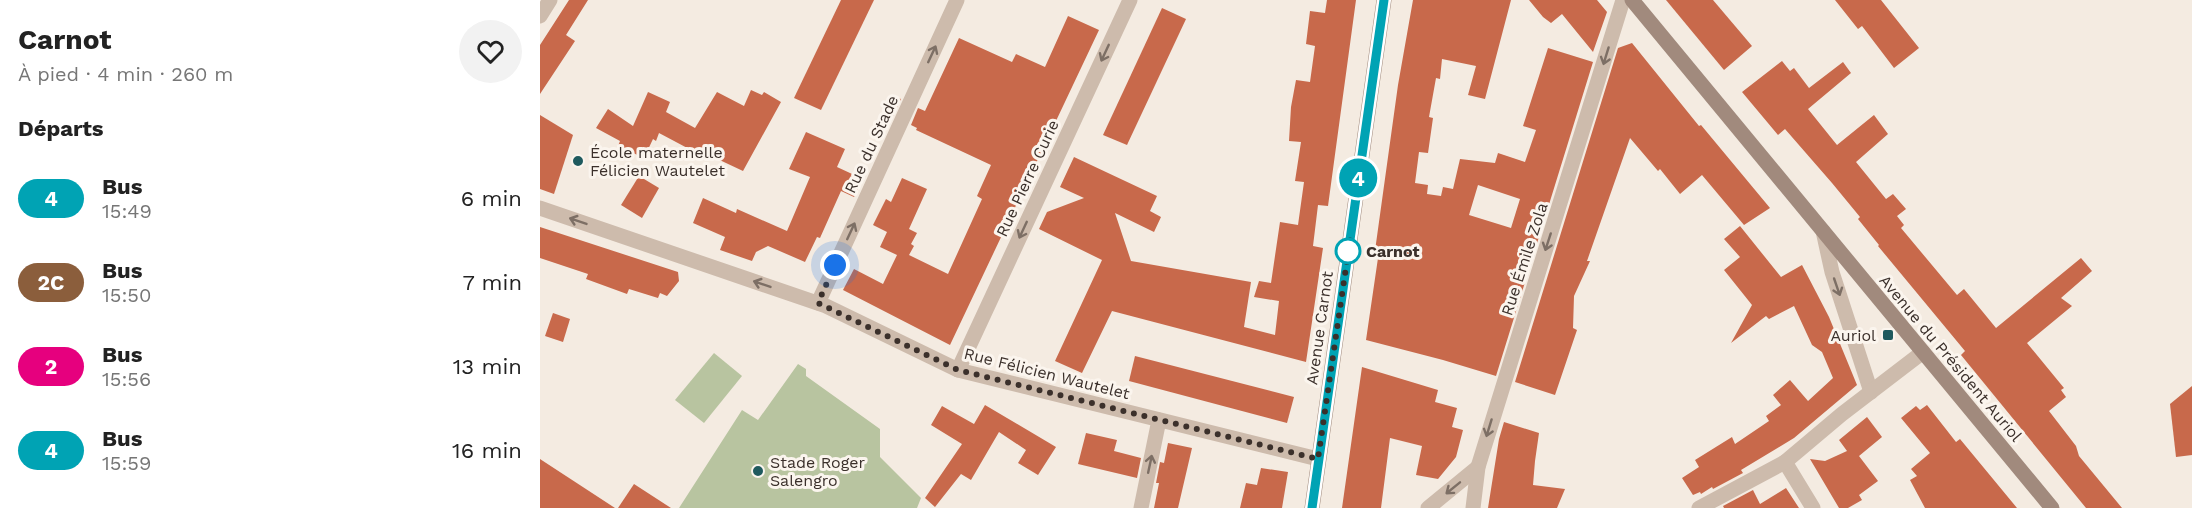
<!DOCTYPE html>
<html lang="fr">
<head>
<meta charset="utf-8">
<style>
	body { margin:0; font-family:"Work Sans",sans-serif; background:#f2f2f2; color:#222; height:100vh; display:flex; flex-direction:column; font-size:22px; white-space:nowrap }
	* { box-sizing:border-box; margin:0 }
	p { font-size:20px; color:#767676 }
	.icon { flex:none; width:33px; height:33px; fill:none; stroke:currentColor; stroke-width:2; stroke-linecap:round; stroke-linejoin:round }
	.map { position:relative; flex:1; overflow:hidden }
	.panel { display:flex; flex-direction:column; background:#fff; width:540px }
	.panel>* { flex:none }
	.badge { padding:0 12px; border-radius:20px; font-size:21px; line-height:39px }
	.you { position:absolute; width:30px; height:30px; margin:-15px; border:4px solid #fff; border-radius:50%; background:#1a73e8; box-shadow:0 0 0 9px #1a73e833 }
	.map>.badge { position:absolute; translate:-50% -50%; box-shadow:0 0 0 3px #fff }
	h2 { padding:0 18px; font-size:22px; line-height:54px }
	.round { display:grid; place-items:center; flex:none; width:63px; height:63px; border-radius:32px; background:#f2f2f2 }
	.overview { display:flex; align-items:center; justify-content:space-between; height:102px; padding:0 18px }
	h1 { font-size:28px; font-weight:700; line-height:45px }
	ul { padding:0; list-style:none }
	li { display:flex; align-items:center; gap:18px; height:84px; padding:0 18px }
	li div { flex:1 }
	li b { display:block; font-size:22px }
	li em { font-style:normal }
	li .badge { min-width:66px; font-weight:700; text-align:center }
	main { display:flex; flex:1; min-height:0 }
	.map>svg:first-child { display:block }
</style>
</head>
<body>
<main>
<section class="panel">
<div class="overview"><div><h1>Carnot</h1><p>À pied · 4 min · 260 m</p></div><a class="round"><svg class="icon" aria-label="heart" viewBox="0 0 24 24"><path d="M12 20l-8-8c-3-5 5-10 8-4 3-6 11-1 8 4z"/></svg></a></div>
<h2>Départs</h2>
<ul>
<li><span class="badge" style="background:#00a3b4;color:#fff">4</span><div><b>Bus</b><p>15:49</p></div><em>6 min</em></li>
<li><span class="badge" style="background:#8b5e3c;color:#fff">2C</span><div><b>Bus</b><p>15:50</p></div><em>7 min</em></li>
<li><span class="badge" style="background:#e6007e;color:#fff">2</span><div><b>Bus</b><p>15:56</p></div><em>13 min</em></li>
<li><span class="badge" style="background:#00a3b4;color:#fff">4</span><div><b>Bus</b><p>15:59</p></div><em>16 min</em></li>
</ul>
</section>
<div class="map">
<svg width="1652" height="508" viewBox="0 0 1652 508">
	<rect width="100%" height="100%" fill="#f4ebe1"/>
	<g fill="#b8c4a0">
		<path d="M174,353L202,376L164,423L135,400Z"/>
		<path d="M258,364L266,369V376L340,429V457L381,498L377,508H139L202,410L218,420Z"/>
	</g>
	<g fill="#c8694b" fill-rule="evenodd">
		<path d="M29,0H48L26,35L35,41L0,94V45Z"/>
		<path d="M301,0H334L281,110L254,98Z"/>
		<path d="M787,0H816L788,206L778,205L773,246L783,248L766,362L572,311L542,373L515,361L562,260L499,229L507,212L544,198L520,187L534,157L617,196L610,211L621,217L614,232L575,213L591,261L711,282L704,327L735,335L739,301L714,297L719,281L731,283L740,222L758,225L764,182L755,181L761,142L749,141L751,107L756,80L770,82L775,46L766,44L770,11L785,13Z"/>
		<path d="M873,0H971L945,99L928,95L936,66L902,59L900,79L896,78L889,117L893,118L888,153L879,152L875,183L888,185L887,194L901,196L903,187L913,189L920,159L955,163L958,153L985,162L996,130L983,126L1008,48L1053,62L956,376L903,360L826,340L838,258H834L858,85ZM938,185L980,199L971,228L929,215Z"/>
		<path d="M989,0H1057L1067,12L1053,52L1022,14L1011,23L1003,17Z"/>
		<path d="M1126,0H1173L1212,46L1184,70Z"/>
		<path d="M1295,0H1341L1379,48L1354,68L1322,26L1318,29Z"/>
		<path d="M622,8L646,19L587,145L563,135Z"/>
		<path d="M528,16L559,30L410,345L303,290L314,269L343,284L357,255L340,247L347,232L333,225L346,199L351,202L362,178L387,189L369,229L377,233L371,244L374,246L369,255L408,274L442,199L437,196L451,165L376,130L377,128L371,125L378,108L385,111L419,38L472,62L476,54L505,67Z"/>
		<path d="M1092,43L1159,126L1161,125L1230,208L1204,225L1162,175L1140,194L1120,169L1118,171L1090,138L1047,261H1050L1034,296L1033,328L1037,330L1015,395L975,382L1078,48Z"/>
		<path d="M1242,61L1250,71L1254,68L1269,88L1303,62L1311,73L1268,109L1297,145L1334,115L1348,134L1316,162L1346,199L1353,194L1366,209L1357,216L1364,225L1361,228L1417,295L1424,289L1456,328L1541,258L1552,271L1521,298L1532,306L1487,343L1524,388L1521,390L1526,397L1509,411L1536,446L1539,456L1582,508H1546L1421,355L1425,351L1338,246L1339,245L1318,219L1320,217L1292,183L1245,129L1238,135L1202,92Z"/>
		<path d="M211,90L222,95L224,92L241,102L203,171L169,155L168,159L119,133L116,141L113,139L104,158L78,146L80,141L56,128L68,109L93,126L108,92L130,102L126,112L155,128L177,92L204,106Z"/>
		<path d="M350,95L361,99L353,116L343,111Z"/>
		<path d="M0,115L33,135L14,194L0,189Z"/>
		<path d="M266,132L305,149L297,167L323,179L314,197L301,191L280,238L277,237L265,262L228,246L216,252L212,261L180,250L185,237L153,223L163,198L196,213L197,209L247,231L270,177L249,169Z"/>
		<path d="M99,176L119,188L102,218L81,205Z"/>
		<path d="M1200,226L1241,277L1262,265L1289,317L1317,385L1254,438L1201,470L1203,473L1173,489L1172,487L1161,494L1160,492L1153,495L1142,478L1159,467L1155,460L1192,437L1195,444L1229,421L1226,416L1241,405L1233,395L1250,380L1268,401L1293,378L1282,352L1272,345L1254,306L1229,319L1226,316L1191,343L1212,305L1184,270L1200,257L1184,239Z"/>
		<path d="M0,227L138,272L139,281L127,296L120,293L118,298L89,289L87,294L46,279L48,274L0,258Z"/>
		<path d="M13,313L30,319L23,342L5,336Z"/>
		<path d="M595,356L754,397L747,423L589,381Z"/>
		<path d="M822,367L898,390L895,402L917,408L912,427L923,430L916,457L898,479L876,475L882,446L850,438L841,508H802Z"/>
		<path d="M1652,386V455L1636,457L1630,404Z"/>
		<path d="M445,405L516,447L498,475L478,463L486,450L459,432L431,480L421,474L395,507L385,498L422,444L391,425L402,406L434,424Z"/>
		<path d="M1387,405L1416,442L1420,439L1477,508H1385L1370,480L1377,476L1371,469L1390,453L1361,418L1376,406L1380,410Z"/>
		<path d="M1327,417L1342,437L1319,456L1338,481L1319,495L1322,500L1308,508H1299L1270,459L1285,461L1307,451L1299,440Z"/>
		<path d="M964,422L999,433L995,461L993,485L1025,489L1017,508H948L959,439Z"/>
		<path d="M546,433L577,440L574,451L601,458L597,478L538,464Z"/>
		<path d="M628,443L652,448L638,508H614L619,483H616L620,462L624,463Z"/>
		<path d="M0,459L75,508H0Z"/>
		<path d="M721,468L748,472L742,508H700L706,483L717,485Z"/>
		<path d="M94,484L131,508H78Z"/>
		<path d="M1246,488L1259,508H1184L1183,506L1213,490L1220,504Z"/>
	</g>
	<g fill="none" stroke-linecap="round" stroke-linejoin="round">
		<g stroke="#cdbbac" stroke-width="15">
			<path d="M0,16L10,0"/>
			<path d="M0,208L286,306L418,370L778,459"/>
			<path d="M1283,231L1292,272L1331,392"/>
			<path d="M278,303L417,0"/>
			<path d="M418,370L590,0"/>
			<path d="M1245,462L1273,508"/>
			<path d="M601,508L619,420"/>
			<path d="M888,508L938,467"/>
			<path d="M933,508L938,467L1083,0"/>
			<path d="M1159,508L1245,462L1302,414L1383,352"/>
		</g>
		<g stroke="#a18a7d" stroke-width="15">
			<path d="M1092,0L1512,508"/>
			<path d="M772,508L844,0"/>
		</g>
	</g>
	<defs><path id="oneway-shaft" d="M-6 0H5M1.5-3L5.5 0L1.5 3" fill="none" stroke-width="1.6" stroke-linecap="round" stroke-linejoin="round" transform="scale(1.5)"/></defs>
	<g stroke="#7d6f65">
		<use href="#oneway-shaft" transform="translate(565 53) rotate(115)"/>
		<use href="#oneway-shaft" transform="translate(392 54) rotate(-65)"/>
		<use href="#oneway-shaft" transform="translate(1066 56) rotate(107)"/>
		<use href="#oneway-shaft" transform="translate(38 221) rotate(-161)"/>
		<use href="#oneway-shaft" transform="translate(483 230) rotate(115)"/>
		<use href="#oneway-shaft" transform="translate(311 231) rotate(-65)"/>
		<use href="#oneway-shaft" transform="translate(1008 242) rotate(108)"/>
		<use href="#oneway-shaft" transform="translate(222 284) rotate(-161)"/>
		<use href="#oneway-shaft" transform="translate(1297 287) rotate(71)"/>
		<use href="#oneway-shaft" transform="translate(949 428) rotate(107)"/>
		<use href="#oneway-shaft" transform="translate(610 464) rotate(-78)"/>
		<use href="#oneway-shaft" transform="translate(913 488) rotate(141)"/>
	</g>
	<g fill="none" stroke-linecap="round" stroke-linejoin="round">
		<g stroke="#fff" stroke-width="14">
			<path id="line" d="M772,508L844,0"/>
		</g>
		<use href="#line" stroke="#00a3b4" stroke-width="9"/>
		<path stroke="#3b302b" stroke-width="6" stroke-dasharray="0 10.8" d="M295,265L278,303L418,370L778,459L810,240L808,251"/>
	</g>
	<g fill="#1f5a5e" stroke="#fbf5ee" stroke-width="2">
		<circle cx="38" cy="161" r="6"/>
		<rect x="1342" y="329" width="12" height="12" rx="3"/>
		<circle cx="218" cy="471" r="6"/>
	</g>
	<circle fill="#fff" stroke="#00a3b4" stroke-width="3" cx="808" cy="251" r="12"/>
	<g text-anchor="middle" stroke-width="6" stroke-linejoin="round" paint-order="stroke">
		<g font-size="16" fill="#3b302b" stroke="#fbf5ee">
			<text transform="translate(331 144) rotate(-65)" y="6">Rue du Stade</text>
			<text transform="translate(487 178) rotate(-65)" y="6">Rue Pierre Curie</text>
			<text transform="translate(984 259) rotate(-72)" y="6">Rue Émile Zola</text>
			<text transform="translate(779 328) rotate(-82)" y="6">Avenue Carnot</text>
			<text transform="translate(1411 358) rotate(50)" y="6">Avenue du Président Auriol</text>
			<text transform="translate(507 373) rotate(14)" y="6">Rue Félicien Wautelet</text>
		</g>
		<g font-size="16" fill="#3b302b" stroke="#fbf5ee" text-anchor="start">
			<text x="50" y="158">École maternelle<tspan x="50" dy="18">Félicien Wautelet</tspan></text>
			<text x="1336" y="341" text-anchor="end">Auriol</text>
			<text x="230" y="468">Stade Roger<tspan x="230" dy="18">Salengro</tspan></text>
		</g>
		<g font-size="16" font-weight="bold" fill="#3b302b" stroke="#fbf5ee" text-anchor="start">
			<text x="826" y="257">Carnot</text>
		</g>
	</g>
</svg>
<div class="you" style="left:295px;top:265px"></div>
<b class="badge" style="left:818px;top:178px;background:#00a3b4;color:#fff">4</b>
</div>
</main>
</body>
</html>
